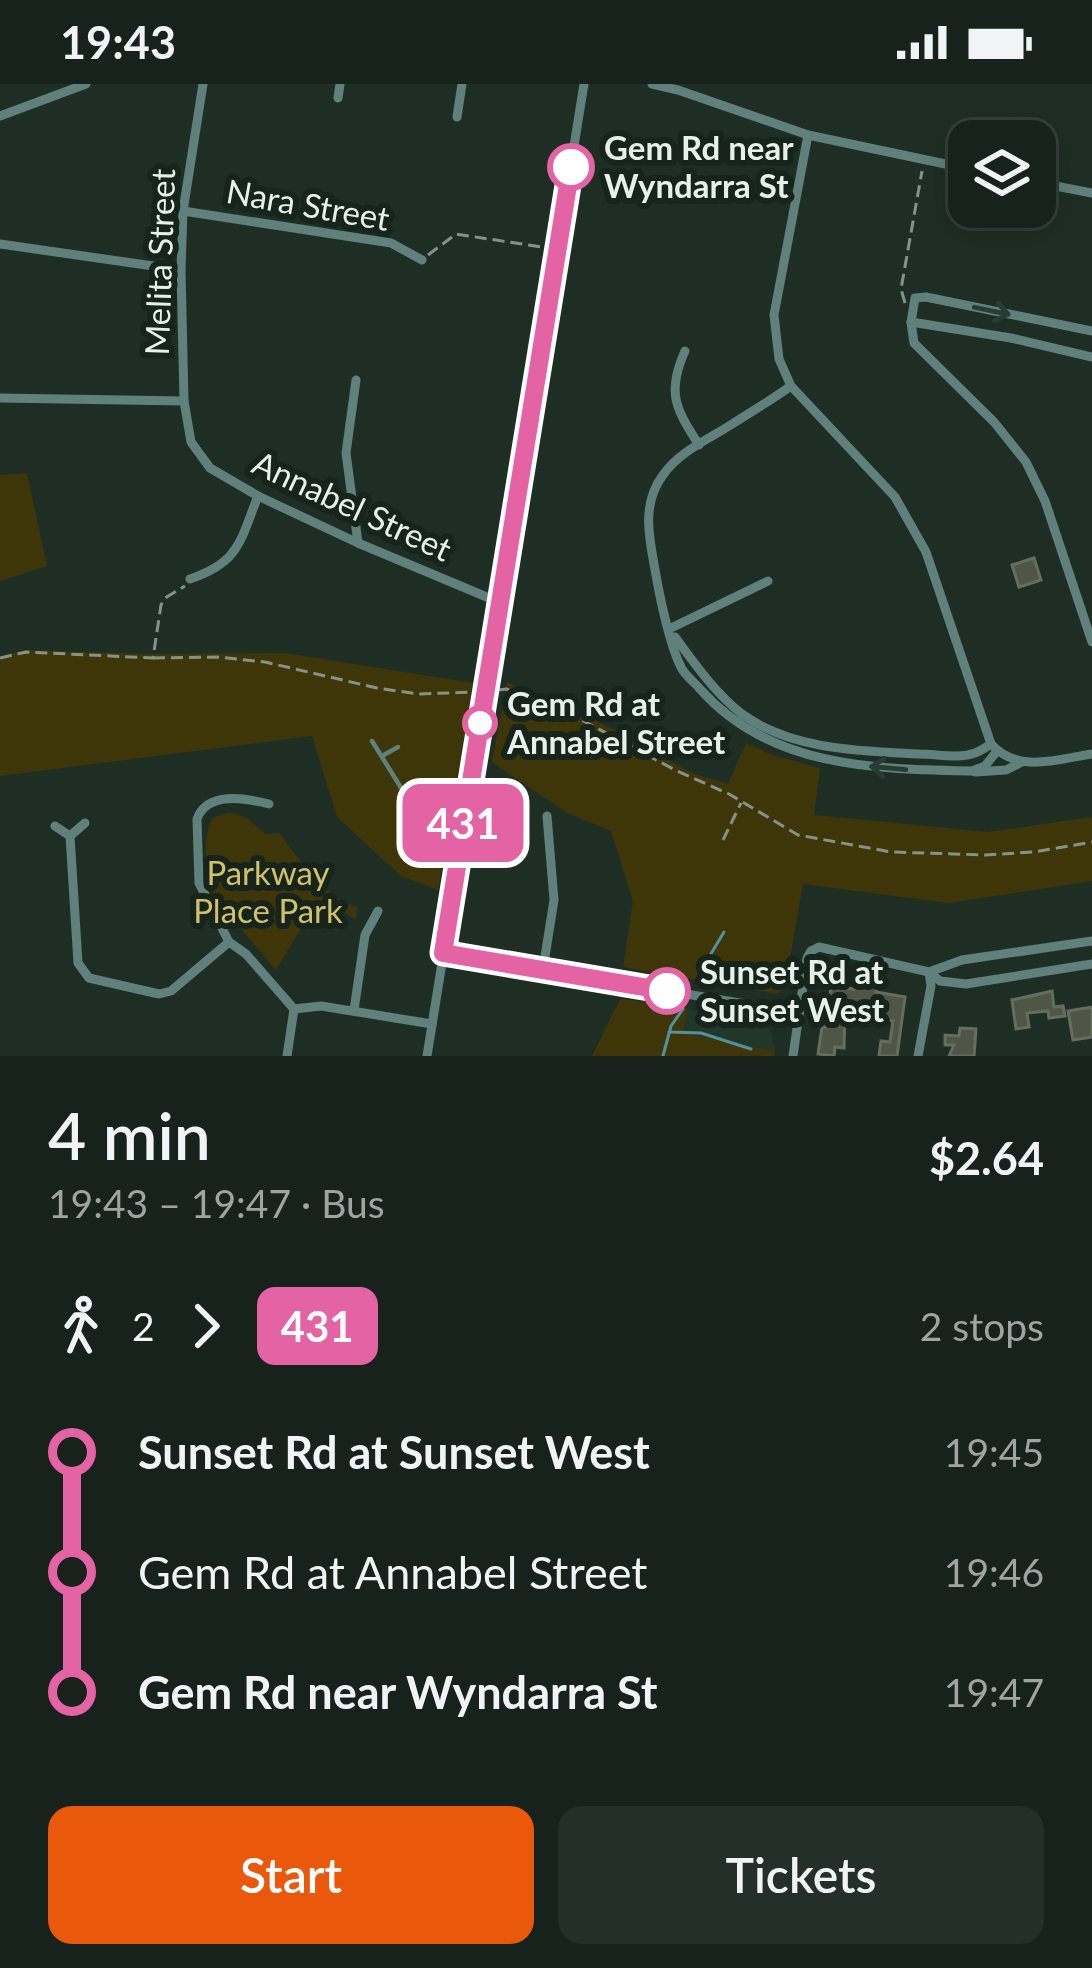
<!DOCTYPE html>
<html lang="en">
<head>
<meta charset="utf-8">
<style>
	body { margin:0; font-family:Lato,sans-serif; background:#242f29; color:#f1f3f6; height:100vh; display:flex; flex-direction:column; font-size:45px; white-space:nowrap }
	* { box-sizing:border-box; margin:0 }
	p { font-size:39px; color:#9ea4a3 }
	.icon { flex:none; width:66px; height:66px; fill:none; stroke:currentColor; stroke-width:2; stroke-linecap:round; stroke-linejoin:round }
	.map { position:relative; height:972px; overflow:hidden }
	.drawer { display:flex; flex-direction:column; background:#17221c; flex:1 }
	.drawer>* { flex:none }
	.badge { padding:0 24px; border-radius:18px; font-size:42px; line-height:78px }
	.fabs { position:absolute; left:948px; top:36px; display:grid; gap:24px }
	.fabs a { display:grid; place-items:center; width:108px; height:108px; border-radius:24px; background:#17221c; box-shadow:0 6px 30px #0003,0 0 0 3px #363f3b; font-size:60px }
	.map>.badge { position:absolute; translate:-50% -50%; box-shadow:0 0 0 6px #fff }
	.legs { display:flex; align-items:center; gap:18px; height:132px; padding:0 48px; font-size:39px }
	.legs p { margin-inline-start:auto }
	.head { display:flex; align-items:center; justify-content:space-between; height:204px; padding:0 48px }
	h1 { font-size:66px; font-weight:600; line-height:90px }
	.action { display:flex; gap:24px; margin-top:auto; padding:24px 48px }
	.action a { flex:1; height:138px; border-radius:24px; background:#ea580c; color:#fff; font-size:48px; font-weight:600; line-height:138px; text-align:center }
	.action a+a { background:#242f29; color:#f1f3f6 }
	ul { padding:0 48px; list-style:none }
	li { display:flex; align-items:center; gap:42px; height:120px; font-size:45px }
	li i { display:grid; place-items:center; width:18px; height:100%; margin:0 15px; background:currentColor }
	li i::after { content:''; width:30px; height:30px; margin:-15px; border:9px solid; border-radius:50%; background:#17221c }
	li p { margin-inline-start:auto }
	li:first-child i { background:linear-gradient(#0000 50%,currentColor 0) }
	li:last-child i { background:linear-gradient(currentColor 50%,#0000 0) }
	.status { display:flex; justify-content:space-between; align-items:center; height:84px; padding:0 60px; background:#17221c; direction:ltr }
	.status svg { height:33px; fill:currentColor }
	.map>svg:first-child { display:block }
</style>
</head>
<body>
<div class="status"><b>19:43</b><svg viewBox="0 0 49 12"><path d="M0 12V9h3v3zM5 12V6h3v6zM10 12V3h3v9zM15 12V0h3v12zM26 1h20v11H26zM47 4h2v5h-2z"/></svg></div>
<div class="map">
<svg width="1092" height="972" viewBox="0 0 1092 972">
	<rect width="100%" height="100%" fill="#1f2e25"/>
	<path fill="#21372a" d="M688,925L766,942L771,948L775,967L683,949Z"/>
	<g fill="#3e3609">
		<path d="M27,389L47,482L0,497V391Z"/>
		<path d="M25,566L150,570L285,569L473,599L438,806L401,792L337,733L312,652L0,692V572Z"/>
		<path d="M507,598L595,636L695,690L728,700L746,659L772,671L820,684L814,731L988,748L1092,733V797L949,819L803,800L785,903L777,910L623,883L633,817L611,747L567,729L492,678Z"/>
		<path d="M230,728L247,734L266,750L279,749C297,772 328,819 358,823L356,835L341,827L314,823L276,886L216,815C206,791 201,758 212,734Z"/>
		<path d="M620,915L681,922L688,925L683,949L775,967L774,972H592Z"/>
	</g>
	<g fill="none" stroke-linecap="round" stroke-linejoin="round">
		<g stroke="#51919c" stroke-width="3">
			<path d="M701,898L706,878L724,848"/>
			<path d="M669,948L701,949L751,965"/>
			<path d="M663,972L671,942L683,925"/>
		</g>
	</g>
	<g fill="#4f5647" stroke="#656d5d" stroke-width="3">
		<path d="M1034,474L1041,496L1019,503L1012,481Z"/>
		<path d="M855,901L877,904L876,908L905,913L897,972H879L881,957L890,958L893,937L845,928L844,964L835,963L834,972L818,970L822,943H826L831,902L854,905Z"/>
		<path d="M1052,907L1054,923L1063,922L1065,932L1049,934L1048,927L1027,929L1029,943L1016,945L1012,916Z"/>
		<path d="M1092,923V953L1073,956L1068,927Z"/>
		<path d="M960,944L976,945L974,972H949L954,961H945V951L959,952Z"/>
	</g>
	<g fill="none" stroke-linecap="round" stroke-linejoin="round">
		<g stroke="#85928a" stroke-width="3" stroke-dasharray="12 6" stroke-linecap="butt">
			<path d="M428,171L456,150L548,164"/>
			<path d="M905,219L901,205L922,87"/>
			<path d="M0,574L26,568L153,574L161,521L165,514L185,502"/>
			<path d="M153,574L217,573L265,578L377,604L419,610L477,608"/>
			<path d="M499,606L506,605L549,620L578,634L677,687L729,710L798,751L891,768L986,771L1034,768L1092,758"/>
			<path d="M723,756L741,719"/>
		</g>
		<g stroke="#60807c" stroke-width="4.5">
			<path d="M372,657L436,760L459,766"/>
			<path d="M382,672L398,663"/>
		</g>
		<g stroke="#60807c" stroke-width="9">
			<path d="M203,0L183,127L181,186L184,317L191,358L210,384L258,412L358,459L501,519"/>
			<path d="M652,0L678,6L808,51L969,85"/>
			<path d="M338,14L340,0"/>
			<path d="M0,32L86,0"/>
			<path d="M457,33L462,0"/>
			<path d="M808,51L774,231L779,275L791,302L895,413L926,468L991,660C1018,690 1058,675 1092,670"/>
			<path d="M1035,98L1092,109"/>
			<path d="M183,127L391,159L422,176"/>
			<path d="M0,160L181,186"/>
			<path d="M911,238L1011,254L1092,273"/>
			<path d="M1092,247L926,213L915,214L911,238L914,259L994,338L1026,378L1045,417L1092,558"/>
			<path d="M685,267C666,309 676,325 699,361"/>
			<path d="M356,296L346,369L358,459"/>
			<path d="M791,302C771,316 750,329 729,342C707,356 679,368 663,391C639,423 651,460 657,497C661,519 671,565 682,585C686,592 695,599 700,605C770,684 874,685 972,687L985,682L997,667"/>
			<path d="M0,314L184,317"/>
			<path d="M190,495C240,478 240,457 258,412"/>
			<path d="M669,545L768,497"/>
			<path d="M675,553C695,580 715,609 742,630C791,666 861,667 920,670C937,670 959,675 975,669C981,667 986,663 991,660"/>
			<path d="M975,688L1006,686L1022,678"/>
			<path d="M269,720C245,714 207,707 197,735L199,799L229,858L246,870L294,925L321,922L432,940"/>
			<path d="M55,742L70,752L85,739"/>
			<path d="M70,752L78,879L89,894L159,910L171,907L229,858"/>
			<path d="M443,869L799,929"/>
			<path d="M543,885L554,816L547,732"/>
			<path d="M929,888L940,897L966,900L1092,880"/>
			<path d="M354,926L365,851L378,827"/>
			<path d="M287,972L294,925"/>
			<path d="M427,972L584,0"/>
			<path d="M793,972L807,874L811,867L819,863L929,888L962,876L1092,857"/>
			<path d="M918,972L931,902L929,888"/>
		</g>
	</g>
	<defs><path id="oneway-shaft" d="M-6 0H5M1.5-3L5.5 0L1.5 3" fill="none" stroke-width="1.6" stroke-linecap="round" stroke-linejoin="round" transform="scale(3)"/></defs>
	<g stroke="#283b34">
		<use href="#oneway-shaft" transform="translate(992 227) rotate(12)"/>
		<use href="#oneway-shaft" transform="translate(888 684) rotate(-175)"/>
	</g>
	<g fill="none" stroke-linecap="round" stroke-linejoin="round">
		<g stroke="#fff" stroke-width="27">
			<path id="line-1" d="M571,83L443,869L667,907"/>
		</g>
		<use href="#line-1" stroke="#e463a4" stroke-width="18"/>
	</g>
	<g fill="#fff" stroke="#e463a4" stroke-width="6">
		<circle cx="571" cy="83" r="21"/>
		<circle cx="480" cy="639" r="15"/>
		<circle cx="667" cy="907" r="21"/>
	</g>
	<g text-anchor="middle" stroke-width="12" stroke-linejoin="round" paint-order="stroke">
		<g font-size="33" font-weight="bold" fill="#e7f1ea" stroke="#16241c" text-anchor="start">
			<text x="604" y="76">Gem Rd near<tspan x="604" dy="38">Wyndarra St</tspan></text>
			<text x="507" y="632">Gem Rd at<tspan x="507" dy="38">Annabel Street</tspan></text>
			<text x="700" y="900">Sunset Rd at<tspan x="700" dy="38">Sunset West</tspan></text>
		</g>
		<g font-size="33" fill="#e7f1ea" stroke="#16241c">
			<text transform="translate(308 121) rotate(10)" y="12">Nara Street</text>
			<text transform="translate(160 178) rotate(-88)" y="12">Melita Street</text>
			<text transform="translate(352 422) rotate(25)" y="12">Annabel Street</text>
		</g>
		<g font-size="33" fill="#d2c169" stroke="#16241c">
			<text x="268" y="801">Parkway<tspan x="268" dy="38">Place Park</tspan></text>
		</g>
	</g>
</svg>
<div class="fabs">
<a><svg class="icon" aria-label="layers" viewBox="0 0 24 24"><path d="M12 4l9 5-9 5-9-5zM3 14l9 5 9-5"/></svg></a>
</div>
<b class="badge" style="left:463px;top:739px;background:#e463a4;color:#fff">431</b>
</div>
<section class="drawer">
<div class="head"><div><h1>4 min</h1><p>19:43 – 19:47 · Bus</p></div><b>$2.64</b></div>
<div class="legs"><svg class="icon" aria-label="walk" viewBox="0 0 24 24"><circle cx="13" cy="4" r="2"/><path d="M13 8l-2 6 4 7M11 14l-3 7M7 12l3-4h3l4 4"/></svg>2<svg class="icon" aria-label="forward" viewBox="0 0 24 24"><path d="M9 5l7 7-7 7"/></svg><b class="badge" style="background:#e463a4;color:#fff">431</b><p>2 stops</p></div>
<ul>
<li><i style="color:#e463a4"></i><b>Sunset Rd at Sunset West</b><p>19:45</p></li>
<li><i style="color:#e463a4"></i><span>Gem Rd at Annabel Street</span><p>19:46</p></li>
<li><i style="color:#e463a4"></i><b>Gem Rd near Wyndarra St</b><p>19:47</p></li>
</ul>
<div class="action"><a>Start</a><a>Tickets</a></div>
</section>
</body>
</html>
